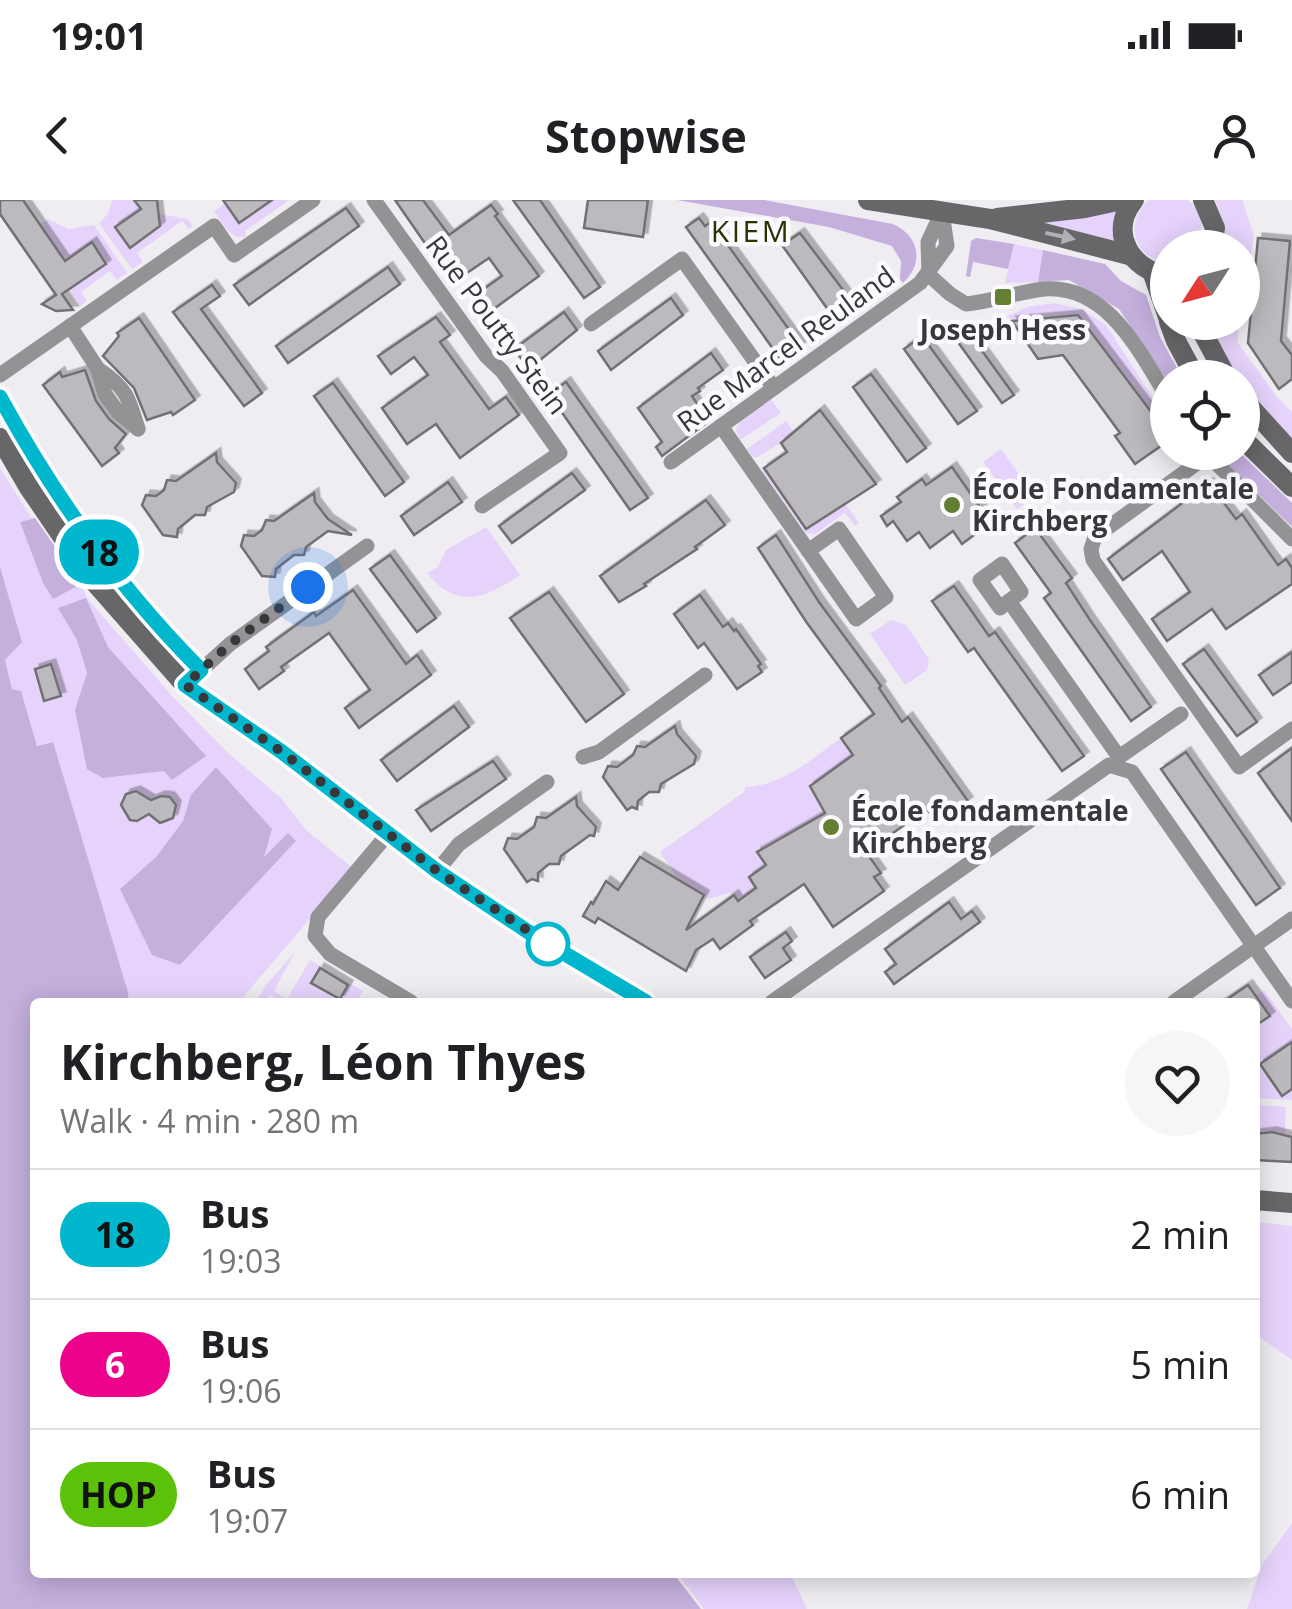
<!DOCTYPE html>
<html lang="en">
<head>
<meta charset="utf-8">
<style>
	body { margin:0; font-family:"Open Sans",sans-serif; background:#f6f6f6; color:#202124; height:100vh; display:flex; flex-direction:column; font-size:38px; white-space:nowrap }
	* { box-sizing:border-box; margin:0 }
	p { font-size:32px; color:#757577 }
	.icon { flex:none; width:55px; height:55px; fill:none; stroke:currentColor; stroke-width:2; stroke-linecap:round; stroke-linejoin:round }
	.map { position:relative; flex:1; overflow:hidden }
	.drawer { position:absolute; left:30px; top:798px; width:1230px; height:580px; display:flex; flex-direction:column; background:#fff; border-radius:10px; box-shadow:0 5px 25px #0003 }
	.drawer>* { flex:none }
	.badge { padding:0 20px; border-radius:32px; font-size:35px; line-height:65px }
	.needle { width:65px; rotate:234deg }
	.fabs { position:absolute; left:1150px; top:30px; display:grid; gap:20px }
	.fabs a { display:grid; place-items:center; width:110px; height:110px; border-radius:50%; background:#fff; box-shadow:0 5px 25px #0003; font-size:50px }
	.you { position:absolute; width:50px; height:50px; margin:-25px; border:8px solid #fff; border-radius:50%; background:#1a73e8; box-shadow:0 0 0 15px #1a73e833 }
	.map>.badge { position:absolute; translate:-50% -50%; box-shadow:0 0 0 5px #fff }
	.round { display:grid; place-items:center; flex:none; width:105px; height:105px; border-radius:52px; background:#f6f6f6 }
	.summary { display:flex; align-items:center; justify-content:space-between; height:170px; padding:0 30px }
	h1 { font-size:48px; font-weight:700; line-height:75px }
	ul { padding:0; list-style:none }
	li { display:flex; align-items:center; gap:30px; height:130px; padding:0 30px; border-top:2px solid #e0e0e0 }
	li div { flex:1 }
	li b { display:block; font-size:38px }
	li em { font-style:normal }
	li .badge { min-width:110px; font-weight:700; text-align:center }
	.status { display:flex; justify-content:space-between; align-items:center; height:70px; padding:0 50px; background:#fff; direction:ltr }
	.status svg { height:28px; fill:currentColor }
	header { display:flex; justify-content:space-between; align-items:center; height:130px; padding:0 30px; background:#fff; font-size:45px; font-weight:700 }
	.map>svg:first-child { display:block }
</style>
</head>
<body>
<div class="status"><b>19:01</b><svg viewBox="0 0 49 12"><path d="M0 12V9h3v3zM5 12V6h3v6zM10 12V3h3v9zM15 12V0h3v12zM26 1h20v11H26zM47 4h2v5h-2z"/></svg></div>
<header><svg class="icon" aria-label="back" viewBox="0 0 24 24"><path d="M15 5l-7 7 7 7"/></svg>Stopwise<svg class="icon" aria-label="person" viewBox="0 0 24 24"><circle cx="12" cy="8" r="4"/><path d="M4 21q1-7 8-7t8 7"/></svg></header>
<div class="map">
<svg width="1292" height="1409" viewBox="0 0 1292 1409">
	<defs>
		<filter id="shadow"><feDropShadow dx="4.5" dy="-4.5" stdDeviation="0" flood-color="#0004"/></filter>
	</defs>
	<rect width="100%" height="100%" fill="#efedf2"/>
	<g fill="#e6d3fc" fill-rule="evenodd">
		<path d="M112,0H134L141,9L130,48L159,27L160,14L187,19L193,26L189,29L182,21L137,53L143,62L132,69L99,23L108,14Z"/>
		<path d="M272,0H289L245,31L246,37C229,40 223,23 214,11L225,3L239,23Z"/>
		<path d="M1149,0H1188C1202,13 1206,30 1197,47L1168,48L1167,63C1134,58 1123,23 1149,0Z"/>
		<path d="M1215,0H1242L1254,36L1243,103L1242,48L1220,47L1223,20Z"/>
		<path d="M1117,10L1113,23L1116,43L1030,19Z"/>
		<path d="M48,19L68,29L94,25L127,73L117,80L110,71L81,92L87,101L80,106L65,85L76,84L106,63L92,43L65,61L40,24Z"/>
		<path d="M1014,44L1043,50L1038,82L1005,83Z"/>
		<path d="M1054,103L1081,109L1106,125L1167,220V234L1078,115L1012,121L1008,116L1027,107Z"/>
		<path d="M1206,123H1238V143L1277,197L1292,212V243L1243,186L1242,178L1237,177Z"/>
		<path d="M771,199L781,213L740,240L736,230L740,221Z"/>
		<path d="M786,221L859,323L855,326L845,313L815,334L806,333L762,271V268L775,261L765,269L806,328L793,235L758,257H753L747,249Z"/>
		<path d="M1001,249L1035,296L1017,309L983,262Z"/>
		<path d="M0,268L32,319L20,322L43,382L53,398L81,384L87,398L173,497L228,553L280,597L307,631L353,668L239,802H129L128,792L52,542L37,546L21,491L12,489L5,460L22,442L0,367ZM59,408L108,447L206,556L164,571L103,578L83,489L87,473L77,440ZM183,621L263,660L296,641L180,765L120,689L156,657Z"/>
		<path d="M486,327L520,375C486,398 458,411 427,373L438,367L446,350Z"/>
		<path d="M891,420L906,425L929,459L927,470L905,485L870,434Z"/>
		<path d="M841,538L853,555L810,586L825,613L766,665L756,688L738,701L730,693L708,699L679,680L660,652L744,592L746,587C784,585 811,559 841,538Z"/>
		<path d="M295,752L274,791L287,799L310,760L363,791L356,802H283L270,795L263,802H256L266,785Z"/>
		<path d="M1264,790L1292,829V842L1259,866L1281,896L1292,889V900L1255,898L1256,796Z"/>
		<path d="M1260,905L1286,907L1285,935L1258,934Z"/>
		<path d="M1255,1022L1292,1026V1160L1255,1134Z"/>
		<path d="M1292,1323V1409H1247L1262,1365Z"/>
		<path d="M677,1373H790L807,1409H704Z"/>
	</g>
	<g fill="#c4afdd">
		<path d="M677,0H764L893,24C919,36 925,62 903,83L900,79L901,61L892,46L829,27Z"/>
		<path d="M976,38L1014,44L1008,69L973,62L970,77L966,76L971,41Z"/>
		<path d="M1043,50L1105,64L1121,81L1146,95L1160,137L1182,177L1168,178L1167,181L1119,109L1069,80L1038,82Z"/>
		<path d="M1216,253H1240L1292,303V327Z"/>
		<path d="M35,318L81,384L53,399L43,383L20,322Z"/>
		<path d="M0,367L22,442L5,460L12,489L21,491L37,546L53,542L128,792L129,802H35V1372L673,1373L701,1409H0Z"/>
		<path d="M86,398L108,447L206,556L172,580L164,571L103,578L87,569L75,510L87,473L77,440L58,408Z"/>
		<path d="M216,567L272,629L264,657L288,633L296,641L180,765L152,755L120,689L156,657L183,621L191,595Z"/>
	</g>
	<g fill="#bcbabf" stroke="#716f73" stroke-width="2.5" filter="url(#shadow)">
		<path d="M0,0H23L65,61L92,42L106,64L62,94L73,110L56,111L42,104L56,95L0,14Z"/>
		<path d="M134,0H157L160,26L130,48L115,27L141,9Z"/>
		<path d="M223,0H272L239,23Z"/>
		<path d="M395,0H423L449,35L491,5L498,14L495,16L539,76L491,111L478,93L502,76L489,58L464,75L441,41L429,49Z"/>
		<path d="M513,0H540L600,87L584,98Z"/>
		<path d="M588,0H648L643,37L584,28Z"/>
		<path d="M346,8L359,26L249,105L234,85Z"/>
		<path d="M699,18L705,26L711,22L801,146L781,160L686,27Z"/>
		<path d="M800,33L856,107L836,121L782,45Z"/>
		<path d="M1258,38L1290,41L1281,141L1292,155V179L1279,189L1248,143Z"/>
		<path d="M388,67L400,84L288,163L276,146Z"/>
		<path d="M212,85L220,96L201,109L262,193L244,206L173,112Z"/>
		<path d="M671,98L683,115L611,170L598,151Z"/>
		<path d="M564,112L577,130L529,169L514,149Z"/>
		<path d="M1078,115L1168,234V241L1135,264L1115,236L1120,233L1063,155L1038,159L1012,121Z"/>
		<path d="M436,117L450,135L440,142L489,209L506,197L519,215L460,258L436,224L407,244L382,208L428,175L414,157L391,174L378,156Z"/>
		<path d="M139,118L195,200L173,215L171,212L147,220L134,188L103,156L119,136L117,133Z"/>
		<path d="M967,130L1014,195L1002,203L955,138Z"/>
		<path d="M922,136L977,211L958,224L904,149Z"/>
		<path d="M711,153L723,170L698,188L700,191L692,196L709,221L662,256L656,247L662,242L638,208Z"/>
		<path d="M85,170L96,201L109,219L126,234L115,248L119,253L102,266L43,185L60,172L62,177Z"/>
		<path d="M871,174L926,248L907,262L853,187Z"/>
		<path d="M566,182L648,298L630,310L549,194Z"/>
		<path d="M333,183L404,282L385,296L314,196Z"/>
		<path d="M820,210L876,284L806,329L764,268L787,252L781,243Z"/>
		<path d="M216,253L217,262L236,283L234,292L207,307L205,315H195L178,329L177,337L163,335L142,305L146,295L156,296L164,290L167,280L176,281Z"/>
		<path d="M952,267L982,310L973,316L982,329L962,344L953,331L930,348L919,332L907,341L893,321L887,326L881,316L901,302L897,297L922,279L926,285Z"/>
		<path d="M572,273L585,290L512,343L499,326Z"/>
		<path d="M448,282L462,302L414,335L401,316Z"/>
		<path d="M1209,283L1236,319L1242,314L1278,365L1286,359L1292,368V384L1226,429L1212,409L1167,441L1152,419L1190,392L1162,351L1123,380L1108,359Z"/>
		<path d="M314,293L315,302L328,319L352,335L328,331L306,347L304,355H294L276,369L275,377L262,376L241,346L244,335L254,336L262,330L266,320L274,321Z"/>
		<path d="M706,300L725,325L695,347L697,349L644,384L646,386L619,402L600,376Z"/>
		<path d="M1035,328L1072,378L1066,383L1090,420L1151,507L1131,521L1044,398L1051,393L1015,343Z"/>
		<path d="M776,335L819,402L881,486L879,488L902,522L908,517L968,601L937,623L927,609L866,652L881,673L874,677L884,691L833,727L804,684L750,721L753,725L720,749L713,739L696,750L686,771L598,718L595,723L583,716L591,702L593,704L606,681L618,690L640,657L704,695L686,730L734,695L738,701L756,688L749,677L766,665L757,652L825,613L810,586L853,555L841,538L874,514L807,423L758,348Z"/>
		<path d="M390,355L436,418L417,432L370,369Z"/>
		<path d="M954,386L989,436L995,432L1084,556L1062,571L974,448L968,452L932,401Z"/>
		<path d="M353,390L406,464L417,455L431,475L359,528L345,508L370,490L329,433L281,467L284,471L259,489L245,469L269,451L266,447L303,420L314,412L316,416Z"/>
		<path d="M549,392L624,494L586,522L510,418Z"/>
		<path d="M700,395L723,427L728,423L734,431L736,429L761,464L758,466L762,472L737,489L704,443L698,448L674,414Z"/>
		<path d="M1204,449L1257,522L1237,536L1183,464Z"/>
		<path d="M1292,452V482L1273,495L1259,475Z"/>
		<path d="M51,464L61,496L44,501L35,469Z"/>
		<path d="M454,506L469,527L397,581L381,560Z"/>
		<path d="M675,526L677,534L696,556L694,564L661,584L659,592H649L638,601L637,609L632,607L627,610L603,577L608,566L617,567L633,555L637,546L645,547Z"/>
		<path d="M1292,548V621L1258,573Z"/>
		<path d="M1186,552L1280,688L1256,705L1161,569Z"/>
		<path d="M493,561L506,579L431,631L416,610Z"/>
		<path d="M136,591L151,600L161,596L170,597L176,605L173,618L160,623L149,614L137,621L130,620L121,605L126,594Z"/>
		<path d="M576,597L577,606L596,627L594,636L590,635L561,656L559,664H549L538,673V681L532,679L527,682L504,649L508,638L517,639L534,627L537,617L546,618Z"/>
		<path d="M949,702L961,719L972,711L980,722L894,784L885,772L896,764L885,749Z"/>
		<path d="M786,732L792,741L783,748L791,760L765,778L750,757Z"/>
		<path d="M320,768L348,785L340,799L311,783Z"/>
		<path d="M1248,785L1270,816L1255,826V802H1223Z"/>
		<path d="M1292,842V889L1282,896L1260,864Z"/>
		<path d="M1272,932L1292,937V962L1255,960V934Z"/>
	</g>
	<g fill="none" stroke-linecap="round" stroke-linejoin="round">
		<g stroke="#939294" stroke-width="15">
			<path d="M374,0L486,156L502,171L560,253L482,306"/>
			<path d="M942,12L928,42L929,75L950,94L966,104C993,101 1018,92 1044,89C1108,84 1140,153 1168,198"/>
			<path d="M591,124L682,59L774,188"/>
			<path d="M70,126L98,169L105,194L118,212L138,229"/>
			<path d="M98,169C126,187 129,198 138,229"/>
			<path d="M0,175L214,26L234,55L313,0"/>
			<path d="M721,226C766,290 811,355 856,419L886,397L839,329L808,351"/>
			<path d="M1205,252L1292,339"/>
			<path d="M1207,256L1095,337L1091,349L1093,360L1239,567L1292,529"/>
			<path d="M671,262L920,83L947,46L942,12"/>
			<path d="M1002,364L1021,392L1000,408L980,380Z"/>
			<path d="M1009,401L1119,557L1117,565"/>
			<path d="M185,485L230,444L367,346"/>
			<path d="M583,557L599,552L705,475"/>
			<path d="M1119,557L1181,514"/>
			<path d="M387,635L318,717L315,736L330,754L411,802"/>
			<path d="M437,671L459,644L547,582"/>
			<path d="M772,802L1109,565L1132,572L1292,801"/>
			<path d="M1174,802L1292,719"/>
		</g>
		<g stroke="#676669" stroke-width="20">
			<path d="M868,0L990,19L1129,55"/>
			<path d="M1134,0C1108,32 1130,70 1168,76"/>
			<path d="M1203,0L1215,28L1212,48"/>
			<path d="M997,18L1085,8L1122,0"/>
			<path d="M1153,74L1168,117"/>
			<path d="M1169,122L1176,141L1196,178"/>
			<path d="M1197,122L1227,178"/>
			<path d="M1242,198L1292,253"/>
			<path d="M0,238L28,286L90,377L185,485L282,552L437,671L530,733L647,802"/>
			<path d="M1242,238L1292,287"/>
			<path d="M1255,1000L1292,1003"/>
		</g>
	</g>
	<defs><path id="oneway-solid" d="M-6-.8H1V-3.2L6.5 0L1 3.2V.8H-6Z" transform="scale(2.5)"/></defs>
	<use fill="#b2b0b4" href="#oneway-solid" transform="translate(1060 36) rotate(12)"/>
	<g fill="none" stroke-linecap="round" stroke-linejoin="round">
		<g stroke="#fff" stroke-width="22">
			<path id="line" d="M0,197C54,296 121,390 201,470L185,485L282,552L437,671L530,733L646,802"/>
		</g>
		<use href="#line" stroke="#00b7ce" stroke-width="15"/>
		<path stroke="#383739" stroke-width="10" stroke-dasharray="0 18" d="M308,387L230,444L185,485L282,552L437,671L548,744"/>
	</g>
	<g fill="#647f33" stroke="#fcfaff" stroke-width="4">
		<rect x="993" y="87" width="20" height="20" rx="5"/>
		<circle cx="952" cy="305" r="10"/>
		<circle cx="831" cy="627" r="10"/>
	</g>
	<circle fill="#fff" stroke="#00b7ce" stroke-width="5" cx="548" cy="744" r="20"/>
	<g text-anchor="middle" stroke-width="9" stroke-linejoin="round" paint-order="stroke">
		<g font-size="28" fill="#383739" stroke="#fcfaff">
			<text transform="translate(497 125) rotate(53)" y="10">Rue Poutty Stein</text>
			<text transform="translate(786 149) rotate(-36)" y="10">Rue Marcel Reuland</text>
		</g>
		<g font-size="28" font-weight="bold" fill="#383739" stroke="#fcfaff" text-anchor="start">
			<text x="1003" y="140" text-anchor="middle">Joseph Hess</text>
			<text x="972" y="299">École Fondamentale<tspan x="972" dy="32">Kirchberg</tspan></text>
			<text x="851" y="621">École fondamentale<tspan x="851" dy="32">Kirchberg</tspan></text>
		</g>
		<g font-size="30" letter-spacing="2.5" fill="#253600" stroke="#fcfaff">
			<text x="751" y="42">KIEM</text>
		</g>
	</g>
</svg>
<div class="fabs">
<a><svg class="needle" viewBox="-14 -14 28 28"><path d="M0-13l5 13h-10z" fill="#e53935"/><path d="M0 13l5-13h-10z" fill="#757577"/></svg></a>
<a><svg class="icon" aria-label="locate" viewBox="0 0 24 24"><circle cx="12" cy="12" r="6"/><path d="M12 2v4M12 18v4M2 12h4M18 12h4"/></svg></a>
</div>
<div class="you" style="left:308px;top:387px"></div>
<b class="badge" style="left:99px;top:352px;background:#00b7ce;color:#111">18</b>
<section class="drawer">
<div class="summary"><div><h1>Kirchberg, Léon Thyes</h1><p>Walk · 4 min · 280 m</p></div><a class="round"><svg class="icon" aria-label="heart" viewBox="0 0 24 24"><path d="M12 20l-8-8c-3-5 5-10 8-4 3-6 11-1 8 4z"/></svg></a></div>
<ul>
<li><span class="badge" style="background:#00b7ce;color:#111">18</span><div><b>Bus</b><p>19:03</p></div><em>2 min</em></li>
<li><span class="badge" style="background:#ed028c;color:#fff">6</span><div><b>Bus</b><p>19:06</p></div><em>5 min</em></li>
<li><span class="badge" style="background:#5bc109;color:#111">HOP</span><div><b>Bus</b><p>19:07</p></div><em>6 min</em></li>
</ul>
</section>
</div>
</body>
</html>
